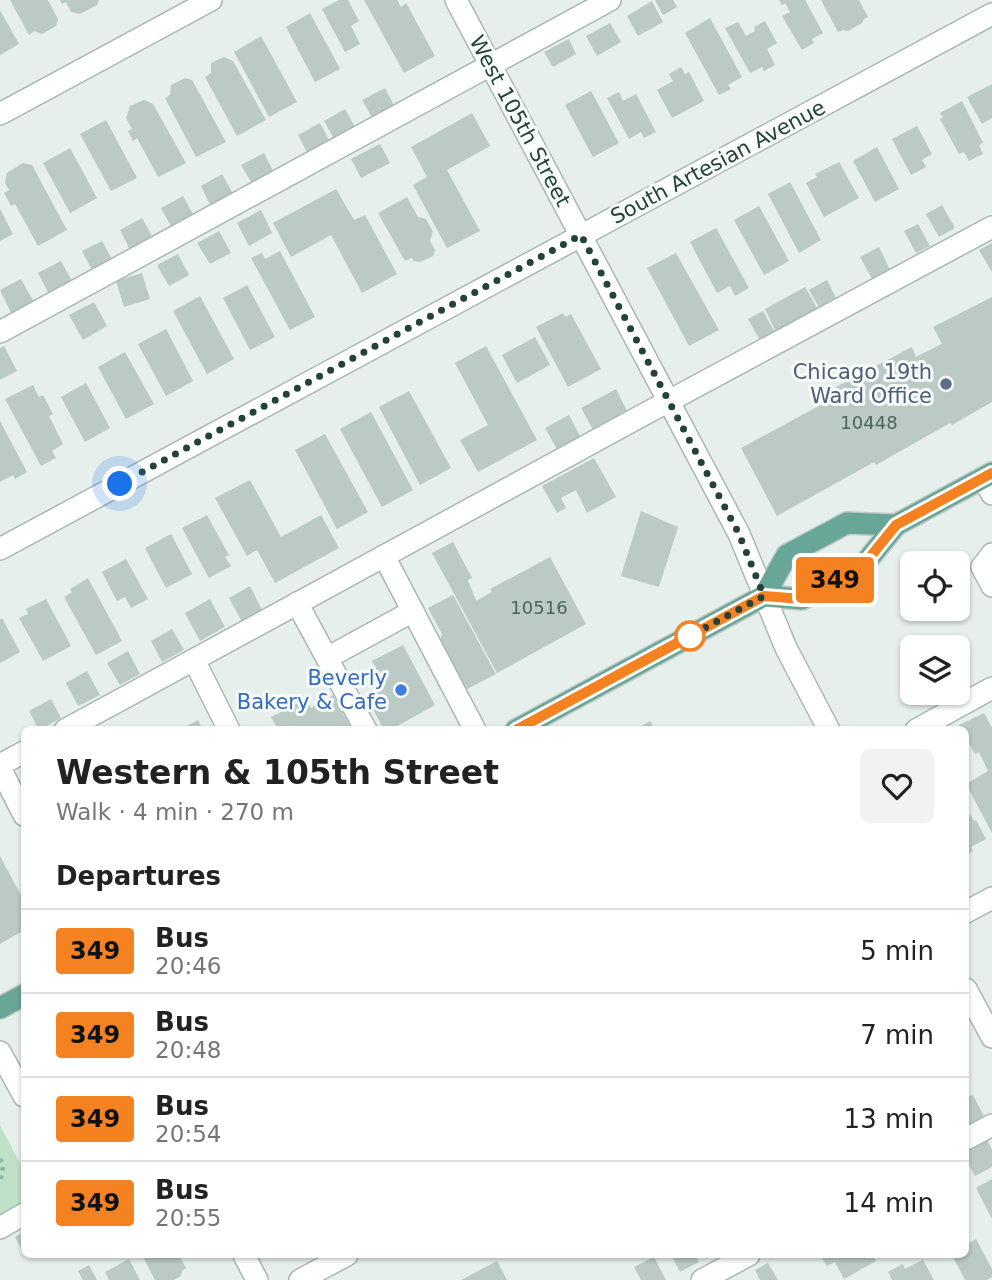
<!DOCTYPE html>
<html lang="en">
<head>
<meta charset="utf-8">
<style>
	body { margin:0; font-family:"DejaVu Sans",sans-serif; background:#f2f2f2; color:#222; height:100vh; display:flex; flex-direction:column; font-size:26px; white-space:nowrap }
	* { box-sizing:border-box; margin:0 }
	p { font-size:23px; color:#767676 }
	.icon { flex:none; width:38px; height:38px; fill:none; stroke:currentColor; stroke-width:2; stroke-linecap:round; stroke-linejoin:round }
	.map { position:relative; flex:1; overflow:hidden }
	.details { position:absolute; left:21px; top:726px; width:948px; height:532px; display:flex; flex-direction:column; background:#fff; border-radius:10px; box-shadow:0 2px 5px #0004 }
	.details>* { flex:none }
	.badge { padding:0 14px; border-radius:5px; font-size:24px; line-height:46px }
	.buttons { position:absolute; left:900px; top:551px; display:grid; gap:14px }
	.buttons a { display:grid; place-items:center; width:70px; height:70px; border-radius:10px; background:#fff; box-shadow:0 2px 5px #0004; font-size:35px }
	.you { position:absolute; width:35px; height:35px; margin:-18px; border:5px solid #fff; border-radius:50%; background:#1a73e8; box-shadow:0 0 0 10px #1a73e833 }
	.map>.badge { position:absolute; translate:-50% -50%; box-shadow:0 0 0 4px #fff }
	h2 { padding:0 35px; font-size:26px; line-height:63px }
	.round { display:grid; place-items:center; flex:none; width:74px; height:74px; border-radius:10px; background:#f2f2f2 }
	.summary { display:flex; align-items:center; justify-content:space-between; height:119px; padding:0 35px }
	h1 { font-size:33px; font-weight:800; line-height:52px }
	ul { padding:0; list-style:none }
	li { display:flex; align-items:center; gap:21px; height:84px; padding:0 35px; border-top:2px solid #e0e0e0 }
	li div { flex:1 }
	li b { display:block; font-size:26px }
	li em { font-style:normal }
	li .badge { min-width:77px; font-weight:700; text-align:center }
	.map>svg:first-child { display:block }
</style>
</head>
<body>
<div class="map">
<svg width="992" height="1280" viewBox="0 0 992 1280">
	<rect width="100%" height="100%" fill="#e6efeb"/>
	<path fill="#bee1c7" d="M0,1125L24,1171V1209L0,1222Z"/>
	<g fill="#bbcac4">
		<path d="M10,0H48L58,19L56,26L42,34L35,31L29,35Z"/>
		<path d="M60,0H99L97,5L80,14L71,12L66,2L62,4Z"/>
		<path d="M339,0H348L359,21L351,26L360,44L345,52L322,9Z"/>
		<path d="M364,0H397L401,7L406,3L435,56L404,73Z"/>
		<path d="M655,0H673L677,7L663,15Z"/>
		<path d="M779,0H805L823,33L812,39L814,43L802,50L782,16L790,12L785,3L782,5Z"/>
		<path d="M821,0H859L868,17L864,19L862,23L848,31L843,30L838,32Z"/>
		<path d="M652,1L663,22L638,36L627,16Z"/>
		<path d="M0,10L19,44L0,55Z"/>
		<path d="M310,13L340,69L315,82L286,27Z"/>
		<path d="M710,18L742,77L728,85L731,89L719,95L685,33Z"/>
		<path d="M765,21L777,43L767,49L775,65L764,71L762,67L750,73L725,28L738,22L746,36L755,31L754,27Z"/>
		<path d="M610,23L621,42L597,56L586,36Z"/>
		<path d="M261,36L297,102L269,117L234,52Z"/>
		<path d="M569,39L576,54L553,67L544,52Z"/>
		<path d="M224,57L233,61L266,120L237,136L205,77L211,73V63Z"/>
		<path d="M681,67L685,74L689,72L704,101L672,118L657,90L673,81L669,74Z"/>
		<path d="M185,78L192,80L226,142L196,157L165,98L170,95L171,85Z"/>
		<path d="M992,84V118L982,124L967,97Z"/>
		<path d="M385,88L396,109L374,121L362,100Z"/>
		<path d="M591,91L619,143L593,157L565,105Z"/>
		<path d="M619,92L623,101L636,94L656,132L644,138L641,132L629,139L607,98Z"/>
		<path d="M144,100L153,104L186,163L158,177L137,138L133,141L128,131L132,129L126,118L130,106Z"/>
		<path d="M962,101L983,143L979,145L983,154L969,161L964,152L959,154L940,119L943,117L940,113Z"/>
		<path d="M345,109L357,131L336,142L324,121Z"/>
		<path d="M472,113L490,146L447,170L480,231L447,248L413,185L427,177L411,147Z"/>
		<path d="M106,120L137,178L111,191L80,134Z"/>
		<path d="M320,123L331,144L309,156L298,135Z"/>
		<path d="M917,126L932,154L922,160L926,167L911,175L892,139Z"/>
		<path d="M380,144L390,163L361,178L351,159Z"/>
		<path d="M877,147L899,189L875,202L853,161Z"/>
		<path d="M70,148L97,198L70,213L43,163Z"/>
		<path d="M264,153L275,175L254,187L241,165Z"/>
		<path d="M839,162L859,198L824,217L806,183L817,177L815,174Z"/>
		<path d="M23,163L32,165L67,230L38,246L15,204L11,206L4,193L9,190L5,183L7,173Z"/>
		<path d="M222,174L235,197L212,209L201,186Z"/>
		<path d="M790,182L821,240L799,253L768,194Z"/>
		<path d="M336,189L354,220L365,215L397,274L362,293L331,235L291,257L273,223Z"/>
		<path d="M183,196L195,218L173,230L161,208Z"/>
		<path d="M407,197L418,217L426,219L433,232L430,241L435,250L433,256L420,262L414,261L412,258L405,261L378,213Z"/>
		<path d="M942,205L955,228L939,237L926,214Z"/>
		<path d="M759,206L789,261L764,275L734,220Z"/>
		<path d="M0,209L13,234L0,241Z"/>
		<path d="M261,210L272,233L249,246L237,223Z"/>
		<path d="M142,218L154,240L131,252L120,230Z"/>
		<path d="M918,224L930,246L916,253L904,231Z"/>
		<path d="M716,228L749,288L735,296L730,286L717,293L690,242Z"/>
		<path d="M219,231L231,253L210,264L197,243Z"/>
		<path d="M102,241L113,261L93,272L82,251Z"/>
		<path d="M992,243V272L979,250Z"/>
		<path d="M879,247L890,270L872,279L860,257Z"/>
		<path d="M280,251L315,317L290,330L251,258L262,253L265,259Z"/>
		<path d="M676,253L719,330L689,346L647,268Z"/>
		<path d="M178,254L189,275L169,286L157,265Z"/>
		<path d="M61,261L73,283L50,296L38,273Z"/>
		<path d="M142,273L150,299L124,307L116,281Z"/>
		<path d="M21,279L34,302L12,315L0,290Z"/>
		<path d="M827,280L838,302L821,311L809,290Z"/>
		<path d="M247,285L275,337L250,350L223,298Z"/>
		<path d="M805,287L819,311L777,334L765,309Z"/>
		<path d="M200,296L234,359L207,374L173,311Z"/>
		<path d="M992,297V402L952,425L950,423L876,465L874,462L777,516L741,448L839,395L836,387L912,347L916,357L942,344L933,327Z"/>
		<path d="M94,302L107,326L83,340L69,315Z"/>
		<path d="M763,311L776,334L761,342L748,319Z"/>
		<path d="M563,313L565,317L571,314L601,369L568,387L536,327Z"/>
		<path d="M166,329L193,381L166,396L138,344Z"/>
		<path d="M535,337L550,365L517,383L502,355Z"/>
		<path d="M4,346L17,371L0,380V348Z"/>
		<path d="M486,346L537,440L478,472L460,440L488,425L455,363Z"/>
		<path d="M125,352L154,404L126,419L98,367Z"/>
		<path d="M86,383L110,428L85,442L61,397Z"/>
		<path d="M33,385L39,397L43,395L53,414L49,416L63,444L52,451L56,458L41,466L5,399Z"/>
		<path d="M616,389L630,417L596,435L581,408Z"/>
		<path d="M409,391L451,468L420,485L379,407Z"/>
		<path d="M371,412L413,490L382,507L340,429Z"/>
		<path d="M569,415L581,438L558,451L545,428Z"/>
		<path d="M0,421L27,472L15,479L13,475L0,482Z"/>
		<path d="M325,434L368,512L337,529L295,450Z"/>
		<path d="M594,458L616,497L587,513L576,490L561,498L566,508L557,513L542,486Z"/>
		<path d="M250,480L281,537L321,515L339,548L275,583L257,550L247,556L215,498Z"/>
		<path d="M641,511L678,527L659,587L621,576Z"/>
		<path d="M207,515L229,555L225,557L231,566L209,578L182,528Z"/>
		<path d="M171,534L192,574L166,588L145,548Z"/>
		<path d="M453,542L472,578L468,580L476,601L492,592L490,589L550,557L586,624L497,673L432,553Z"/>
		<path d="M126,559L148,599L131,608L125,597L117,601L102,572Z"/>
		<path d="M88,578L122,641L96,655L64,597L72,592L70,589Z"/>
		<path d="M250,586L262,610L242,622L229,598Z"/>
		<path d="M453,595L496,674L467,689L440,640L442,634L428,608Z"/>
		<path d="M46,599L71,646L43,661L19,618L28,614L26,609Z"/>
		<path d="M210,599L225,627L200,641L185,613Z"/>
		<path d="M2,618L20,652L0,663V620Z"/>
		<path d="M172,629L184,650L162,662L151,641Z"/>
		<path d="M403,645L435,705L390,730H384L366,696L385,685L372,661Z"/>
		<path d="M128,651L140,674L120,685L107,663Z"/>
		<path d="M87,671L100,695L78,706L66,683Z"/>
		<path d="M333,695L352,730H269L276,726L271,717L306,699L311,708Z"/>
		<path d="M51,699L61,718L39,730L29,711Z"/>
		<path d="M984,713L992,728V833L966,784L988,771L979,752L975,754L966,738V730H962L959,725Z"/>
		<path d="M198,720L203,730H179Z"/>
		<path d="M650,721L655,730H635Z"/>
		<path d="M966,807L974,821L976,820L986,839L971,847L973,851L966,856Z"/>
		<path d="M0,856L24,901V930L0,944Z"/>
		<path d="M966,1090L969,1096L973,1095L986,1120L966,1130Z"/>
		<path d="M987,1140L992,1150V1167L975,1176L966,1160V1151Z"/>
		<path d="M992,1179V1219L976,1188Z"/>
		<path d="M24,1232V1254L15,1237Z"/>
		<path d="M976,1239L992,1269V1277L986,1280H965L952,1255H966V1245Z"/>
		<path d="M142,1255H179L186,1268L182,1271L181,1276L174,1280H155Z"/>
		<path d="M671,1255H695L699,1262L680,1272Z"/>
		<path d="M820,1255H872L876,1261L844,1279L835,1262L827,1266Z"/>
		<path d="M654,1257L666,1280H641L634,1267Z"/>
		<path d="M129,1259L140,1280H109L105,1272Z"/>
		<path d="M923,1260L934,1280H892L888,1272L903,1264L905,1269Z"/>
		<path d="M497,1261L507,1280H461Z"/>
		<path d="M768,1263L778,1280H760L755,1270Z"/>
		<path d="M89,1265L97,1280H83L78,1271Z"/>
	</g>
	<g fill="none" stroke-linecap="round" stroke-linejoin="round">
		<g stroke="#a8b8b2" stroke-width="24">
			<g id="minor">
				<path d="M456,0L739,534L786,648L829,730"/>
				<path d="M0,114L211,0"/>
				<path d="M0,332L610,0"/>
				<path d="M983,478L992,494"/>
				<path d="M0,549L992,14"/>
				<path d="M992,554L982,567L992,586"/>
				<path d="M384,556L475,730"/>
				<path d="M297,603L366,730"/>
				<path d="M327,658L413,611"/>
				<path d="M194,660L229,730"/>
				<path d="M65,730L641,416L992,227"/>
				<path d="M916,730L992,688"/>
				<path d="M0,765L24,752"/>
				<path d="M0,768L24,815"/>
				<path d="M966,912L992,898"/>
				<path d="M966,989L992,1037"/>
				<path d="M0,1052L24,1096"/>
				<path d="M966,1139L992,1125"/>
				<path d="M0,1228L24,1214"/>
				<path d="M244,1255L257,1280"/>
				<path d="M300,1280L347,1255"/>
				<path d="M702,1280L749,1255"/>
			</g>
		</g>
		<g stroke="#c1cac8" stroke-width="24">
			<g id="major">
				<path d="M764,596L787,555L847,523L896,525"/>
				<path d="M516,730L764,596L802,599L866,562L896,525L992,473"/>
				<path d="M0,1008L24,995"/>
			</g>
		</g>
		<path stroke="#84b4a5" stroke-width="4.5" stroke-dasharray="3.5 5" stroke-linecap="butt" d="M0,1159C4,1166 3,1173 0,1180"/>
		<use href="#minor" stroke="#fff" stroke-width="21"/>
		<use href="#major" stroke="#68a797" stroke-width="21"/>
	</g>
	<g fill="none" stroke-linecap="round" stroke-linejoin="round">
		<g stroke="#fff" stroke-width="16">
			<path id="line" d="M516,730L764,596L802,599L866,562L896,525L992,473"/>
		</g>
		<use href="#line" stroke="#f58220" stroke-width="10"/>
		<path stroke="#23433a" stroke-width="7" stroke-dasharray="0 12.6" d="M120,484L581,235L739,534L764,596L690,636"/>
	</g>
	<circle fill="#5c6f8a" stroke="#f7fbf9" stroke-width="2.5" cx="946" cy="384" r="7"/>
	<circle fill="#fff" stroke="#f58220" stroke-width="3.5" cx="690" cy="636" r="14"/>
	<circle fill="#3f7fe0" stroke="#f7fbf9" stroke-width="2.5" cx="401" cy="690" r="7"/>
	<g text-anchor="middle" stroke-width="6" stroke-linejoin="round" paint-order="stroke">
		<g font-size="18" fill="#49655c">
			<text x="869" y="429">10448</text>
			<text x="539" y="614">10516</text>
		</g>
		<g font-size="21" fill="#23433a" stroke="#f7fbf9">
			<text transform="translate(520 121) rotate(62)" y="7">West 105th Street</text>
			<text transform="translate(718 162) rotate(-28)" y="7">South Artesian Avenue</text>
		</g>
		<g font-size="21" fill="#4e5e75" stroke="#f7fbf9" text-anchor="end">
			<text x="932" y="379">Chicago 19th<tspan x="932" dy="24">Ward Office</tspan></text>
		</g>
		<g font-size="21" fill="#366cbe" stroke="#f7fbf9" text-anchor="end">
			<text x="387" y="685">Beverly<tspan x="387" dy="24">Bakery &amp; Cafe</tspan></text>
		</g>
	</g>
</svg>
<div class="buttons">
<a><svg class="icon" aria-label="locate" viewBox="0 0 24 24"><circle cx="12" cy="12" r="6"/><path d="M12 2v4M12 18v4M2 12h4M18 12h4"/></svg></a>
<a><svg class="icon" aria-label="layers" viewBox="0 0 24 24"><path d="M12 4l9 5-9 5-9-5zM3 14l9 5 9-5"/></svg></a>
</div>
<div class="you" style="left:120px;top:484px"></div>
<b class="badge" style="left:835px;top:580px;background:#f58220;color:#111">349</b>
<section class="details">
<div class="summary"><div><h1>Western &amp; 105th Street</h1><p>Walk · 4 min · 270 m</p></div><a class="round"><svg class="icon" aria-label="heart" viewBox="0 0 24 24"><path d="M12 20l-8-8c-3-5 5-10 8-4 3-6 11-1 8 4z"/></svg></a></div>
<h2>Departures</h2>
<ul>
<li><span class="badge" style="background:#f58220;color:#111">349</span><div><b>Bus</b><p>20:46</p></div><em>5 min</em></li>
<li><span class="badge" style="background:#f58220;color:#111">349</span><div><b>Bus</b><p>20:48</p></div><em>7 min</em></li>
<li><span class="badge" style="background:#f58220;color:#111">349</span><div><b>Bus</b><p>20:54</p></div><em>13 min</em></li>
<li><span class="badge" style="background:#f58220;color:#111">349</span><div><b>Bus</b><p>20:55</p></div><em>14 min</em></li>
</ul>
</section>
</div>
</body>
</html>
